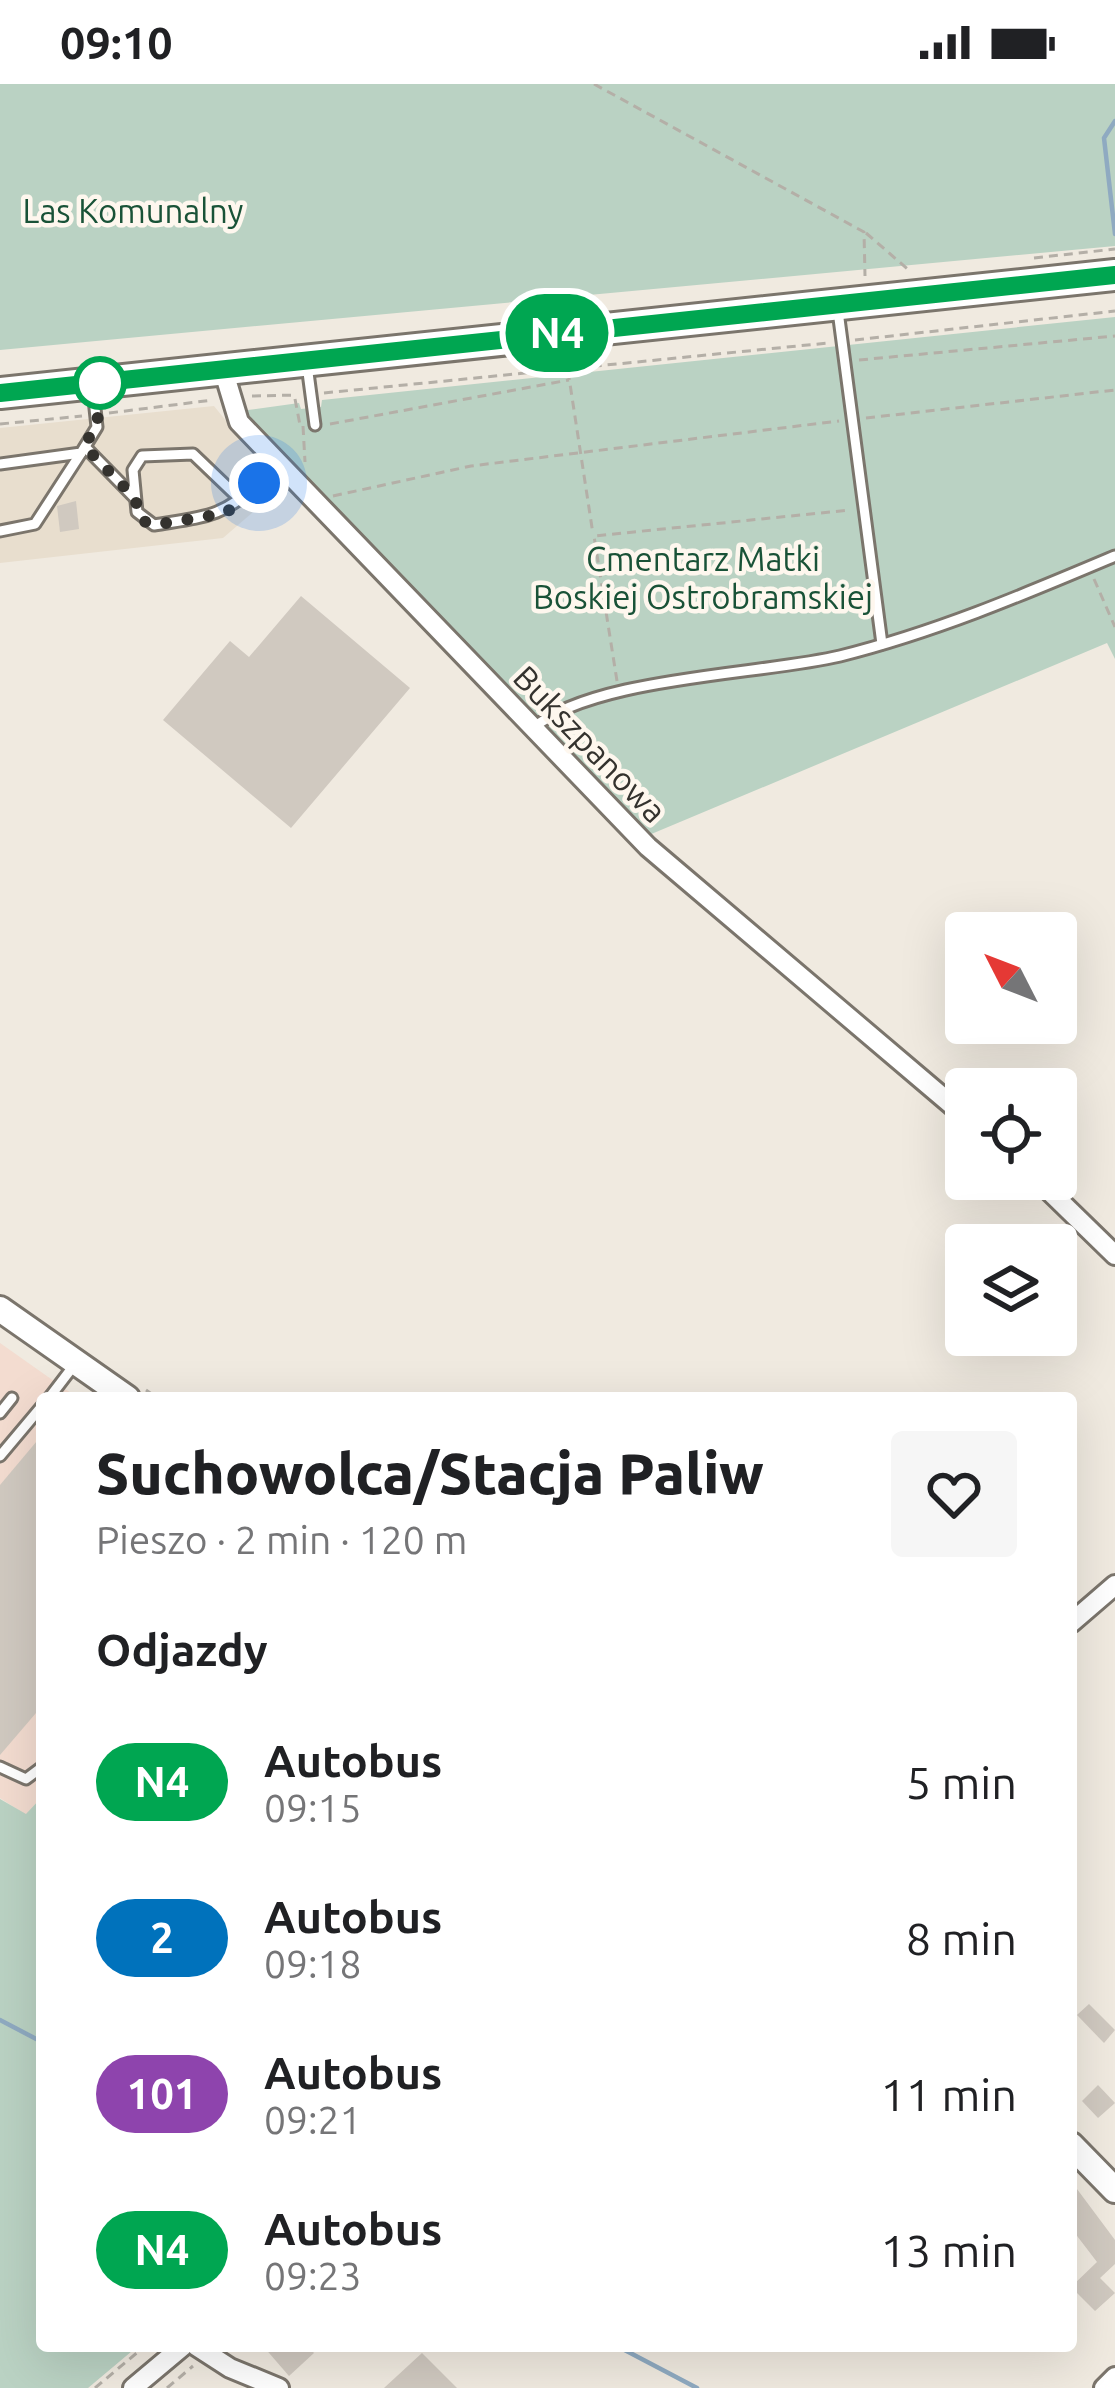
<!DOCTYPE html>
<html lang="pl">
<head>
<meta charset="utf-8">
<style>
	body { margin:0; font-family:Ubuntu,sans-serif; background:#f6f6f6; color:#202124; height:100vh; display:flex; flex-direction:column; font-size:45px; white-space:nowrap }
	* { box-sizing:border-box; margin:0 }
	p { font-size:39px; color:#757577 }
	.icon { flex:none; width:66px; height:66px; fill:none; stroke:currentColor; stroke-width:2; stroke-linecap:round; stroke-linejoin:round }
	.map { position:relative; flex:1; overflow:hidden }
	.sheet { position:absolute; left:36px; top:1308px; width:1041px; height:960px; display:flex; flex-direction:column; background:#fff; border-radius:12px; box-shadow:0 12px 48px #0002 }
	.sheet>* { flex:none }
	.badge { padding:0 24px; border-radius:39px; font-size:42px; line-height:78px }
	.needle { width:78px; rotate:312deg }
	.fabs { position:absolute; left:945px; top:828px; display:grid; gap:24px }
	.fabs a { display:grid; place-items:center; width:132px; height:132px; border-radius:12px; background:#fff; box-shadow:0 12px 48px #0002; font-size:60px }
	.you { position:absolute; width:60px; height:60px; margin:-30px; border:9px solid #fff; border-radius:50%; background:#1a73e8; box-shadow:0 0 0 18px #1a73e833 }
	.map>.badge { position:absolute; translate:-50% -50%; box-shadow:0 0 0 6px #fff }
	h2 { padding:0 60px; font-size:45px; line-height:108px }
	.round { display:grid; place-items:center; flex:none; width:126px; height:126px; border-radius:12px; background:#f6f6f6 }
	.overview { display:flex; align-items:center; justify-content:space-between; height:204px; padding:0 60px }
	h1 { font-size:57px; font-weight:800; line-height:90px }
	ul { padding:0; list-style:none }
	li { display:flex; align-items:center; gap:36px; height:156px; padding:0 60px }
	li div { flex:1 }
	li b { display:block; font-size:45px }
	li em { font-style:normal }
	li .badge { min-width:132px; font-weight:700; text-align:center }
	.status { display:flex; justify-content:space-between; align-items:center; height:84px; padding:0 60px; background:#fff; direction:ltr }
	.status svg { height:33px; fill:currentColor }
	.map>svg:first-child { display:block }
</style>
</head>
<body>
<div class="status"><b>09:10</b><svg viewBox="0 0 49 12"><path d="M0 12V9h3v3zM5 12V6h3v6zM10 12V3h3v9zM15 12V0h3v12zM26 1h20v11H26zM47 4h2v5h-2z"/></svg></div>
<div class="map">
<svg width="1115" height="2304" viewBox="0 0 1115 2304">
	<rect width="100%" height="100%" fill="#f0eae0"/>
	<path fill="#e8dece" d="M214,322L281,404L223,454L0,479V344Z"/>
	<path fill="#f3dcd0" d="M0,1259L78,1314H42V1713L26,1731L0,1714Z"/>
	<g fill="#bad2c3">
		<path d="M0,0H1115V162L0,266Z"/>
		<path d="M1115,233V575L1107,559L649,751L248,335V326L299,319L301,325L321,323L322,316Z"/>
		<path d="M42,1713V2262H138L88,2304H0V1715L26,1730Z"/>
	</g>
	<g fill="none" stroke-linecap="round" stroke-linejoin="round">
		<g stroke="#8faac1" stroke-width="4.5">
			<path d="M1115,37L1104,54L1115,150"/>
			<path d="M0,1936L42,1958"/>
			<path d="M617,2262L697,2304"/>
		</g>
	</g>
	<g fill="#d0c9c0">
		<path d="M76,417L79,445L60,448L57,422Z"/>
		<path d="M301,512L410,604L291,744L163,636L230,557L249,573Z"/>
		<path d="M42,1351V1622L0,1671V1401Z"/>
		<path d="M1089,1920L1115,1946L1104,1959L1077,1931Z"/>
		<path d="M1098,2001L1115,2019L1098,2034L1082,2017Z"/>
		<path d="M1071,2097L1115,2156V2180L1100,2194L1115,2209L1095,2227L1071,2203L1097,2178L1071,2144Z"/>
		<path d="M263,2262H308L314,2269L289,2292Z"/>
		<path d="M422,2269L457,2304H384Z"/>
	</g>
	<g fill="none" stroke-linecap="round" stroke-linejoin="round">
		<g stroke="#7b756c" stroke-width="15">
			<g id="service">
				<path d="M838,227L882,560"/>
				<path d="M307,281L315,341"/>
				<path d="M85,363L134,413"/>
				<path d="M0,380L81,369L97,343L93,306"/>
				<path d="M241,416L193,370L142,372L133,386L137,428L154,441C203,433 222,434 259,399"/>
				<path d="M0,447L35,440L81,369"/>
				<path d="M532,645C592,593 760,591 840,572C936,548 1025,510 1115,472"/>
				<path d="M49,1314L75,1280"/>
				<path d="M0,1329L12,1314"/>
				<path d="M0,1372L42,1322"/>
				<path d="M0,1683L26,1695L42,1683"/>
			</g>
		</g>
		<g stroke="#7b756c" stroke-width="24">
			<g id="minor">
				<path d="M223,285L239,338L648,763L966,1033"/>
				<path d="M1037,1095L1115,1171"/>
				<path d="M1071,1539L1115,1501"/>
				<path d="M196,2262L230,2284L279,2304"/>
				<path d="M133,2304L183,2262"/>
				<path d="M1104,2304L1115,2293"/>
			</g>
		</g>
		<g stroke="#7b756c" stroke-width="30">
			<g id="tertiary">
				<path d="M0,1225L127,1314"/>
				<path d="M1071,2061L1115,2106"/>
			</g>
		</g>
		<g stroke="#7b756c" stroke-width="36">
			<path id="trunk" d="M0,309L1115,191"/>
		</g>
		<g stroke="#b4afa7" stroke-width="3" stroke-dasharray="9 6" stroke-linecap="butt">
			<path d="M594,0L864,148L865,192"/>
			<path d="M866,149L911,188"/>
			<path d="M1034,174L1115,165"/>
			<path d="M855,256L1115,227"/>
			<path d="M859,276L1115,252"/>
			<path d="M568,287L593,450"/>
			<path d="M324,309L828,259"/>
			<path d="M252,312L297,311"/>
			<path d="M295,315L300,341"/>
			<path d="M109,329L213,316"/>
			<path d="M866,334L1115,306"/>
			<path d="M0,340L82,332"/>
			<path d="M330,340L569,296"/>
			<path d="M303,342L305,378"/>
			<path d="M333,412L471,382L839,337"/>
			<path d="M1094,495L1115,543"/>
			<path d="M617,597L594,452L850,426"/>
			<path d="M146,1306L157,1314"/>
			<path d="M95,2304L145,2262"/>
			<path d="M167,2304L193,2282"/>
		</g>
		<use href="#service" stroke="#fff" stroke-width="9"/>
		<use href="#minor" stroke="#fff" stroke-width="18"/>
		<use href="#tertiary" stroke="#fff" stroke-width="24"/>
		<use href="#trunk" stroke="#fff" stroke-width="30"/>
	</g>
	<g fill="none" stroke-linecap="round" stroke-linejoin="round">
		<g stroke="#fff" stroke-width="27">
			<path id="line" d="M0,309L1115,191"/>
		</g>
		<use href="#line" stroke="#00a651" stroke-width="18"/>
		<path stroke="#34322e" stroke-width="12" stroke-dasharray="0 21.6" d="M100,299L92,300L99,331L85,363L134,413L143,437L154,441L226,429L259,399"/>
	</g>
	<circle fill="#fff" stroke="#00a651" stroke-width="6" cx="100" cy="299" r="24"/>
	<g text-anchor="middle" stroke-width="9" stroke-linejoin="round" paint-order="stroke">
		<g font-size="33" fill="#195237" stroke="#fef7ee">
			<text x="133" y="139">Las Komunalny</text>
			<text x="703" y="487">Cmentarz Matki<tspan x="703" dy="38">Boskiej Ostrobramskiej</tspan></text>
		</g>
		<g font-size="33" fill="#34322e" stroke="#fef7ee">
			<text transform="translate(590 660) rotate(46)" y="12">Bukszpanowa</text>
		</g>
	</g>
</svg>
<div class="fabs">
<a><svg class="needle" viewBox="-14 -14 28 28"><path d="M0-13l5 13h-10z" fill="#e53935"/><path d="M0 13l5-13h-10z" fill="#757577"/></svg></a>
<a><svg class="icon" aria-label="locate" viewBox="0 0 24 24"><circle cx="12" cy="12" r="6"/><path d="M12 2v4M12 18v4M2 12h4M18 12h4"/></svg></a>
<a><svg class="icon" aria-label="layers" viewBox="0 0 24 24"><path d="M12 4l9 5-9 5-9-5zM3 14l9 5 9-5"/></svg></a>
</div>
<div class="you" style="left:259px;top:399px"></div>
<b class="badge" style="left:557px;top:249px;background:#00a651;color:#fff">N4</b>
<section class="sheet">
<div class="overview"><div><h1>Suchowolca/Stacja Paliw</h1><p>Pieszo · 2 min · 120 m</p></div><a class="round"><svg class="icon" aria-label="heart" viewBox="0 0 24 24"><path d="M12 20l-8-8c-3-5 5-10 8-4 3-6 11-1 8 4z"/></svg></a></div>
<h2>Odjazdy</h2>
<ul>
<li><span class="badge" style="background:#00a651;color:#fff">N4</span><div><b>Autobus</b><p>09:15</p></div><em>5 min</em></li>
<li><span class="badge" style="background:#0072bc;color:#fff">2</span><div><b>Autobus</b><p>09:18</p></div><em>8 min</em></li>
<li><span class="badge" style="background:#8e44ad;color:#fff">101</span><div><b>Autobus</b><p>09:21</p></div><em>11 min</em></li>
<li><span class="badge" style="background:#00a651;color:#fff">N4</span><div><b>Autobus</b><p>09:23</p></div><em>13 min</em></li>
</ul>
</section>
</div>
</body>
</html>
